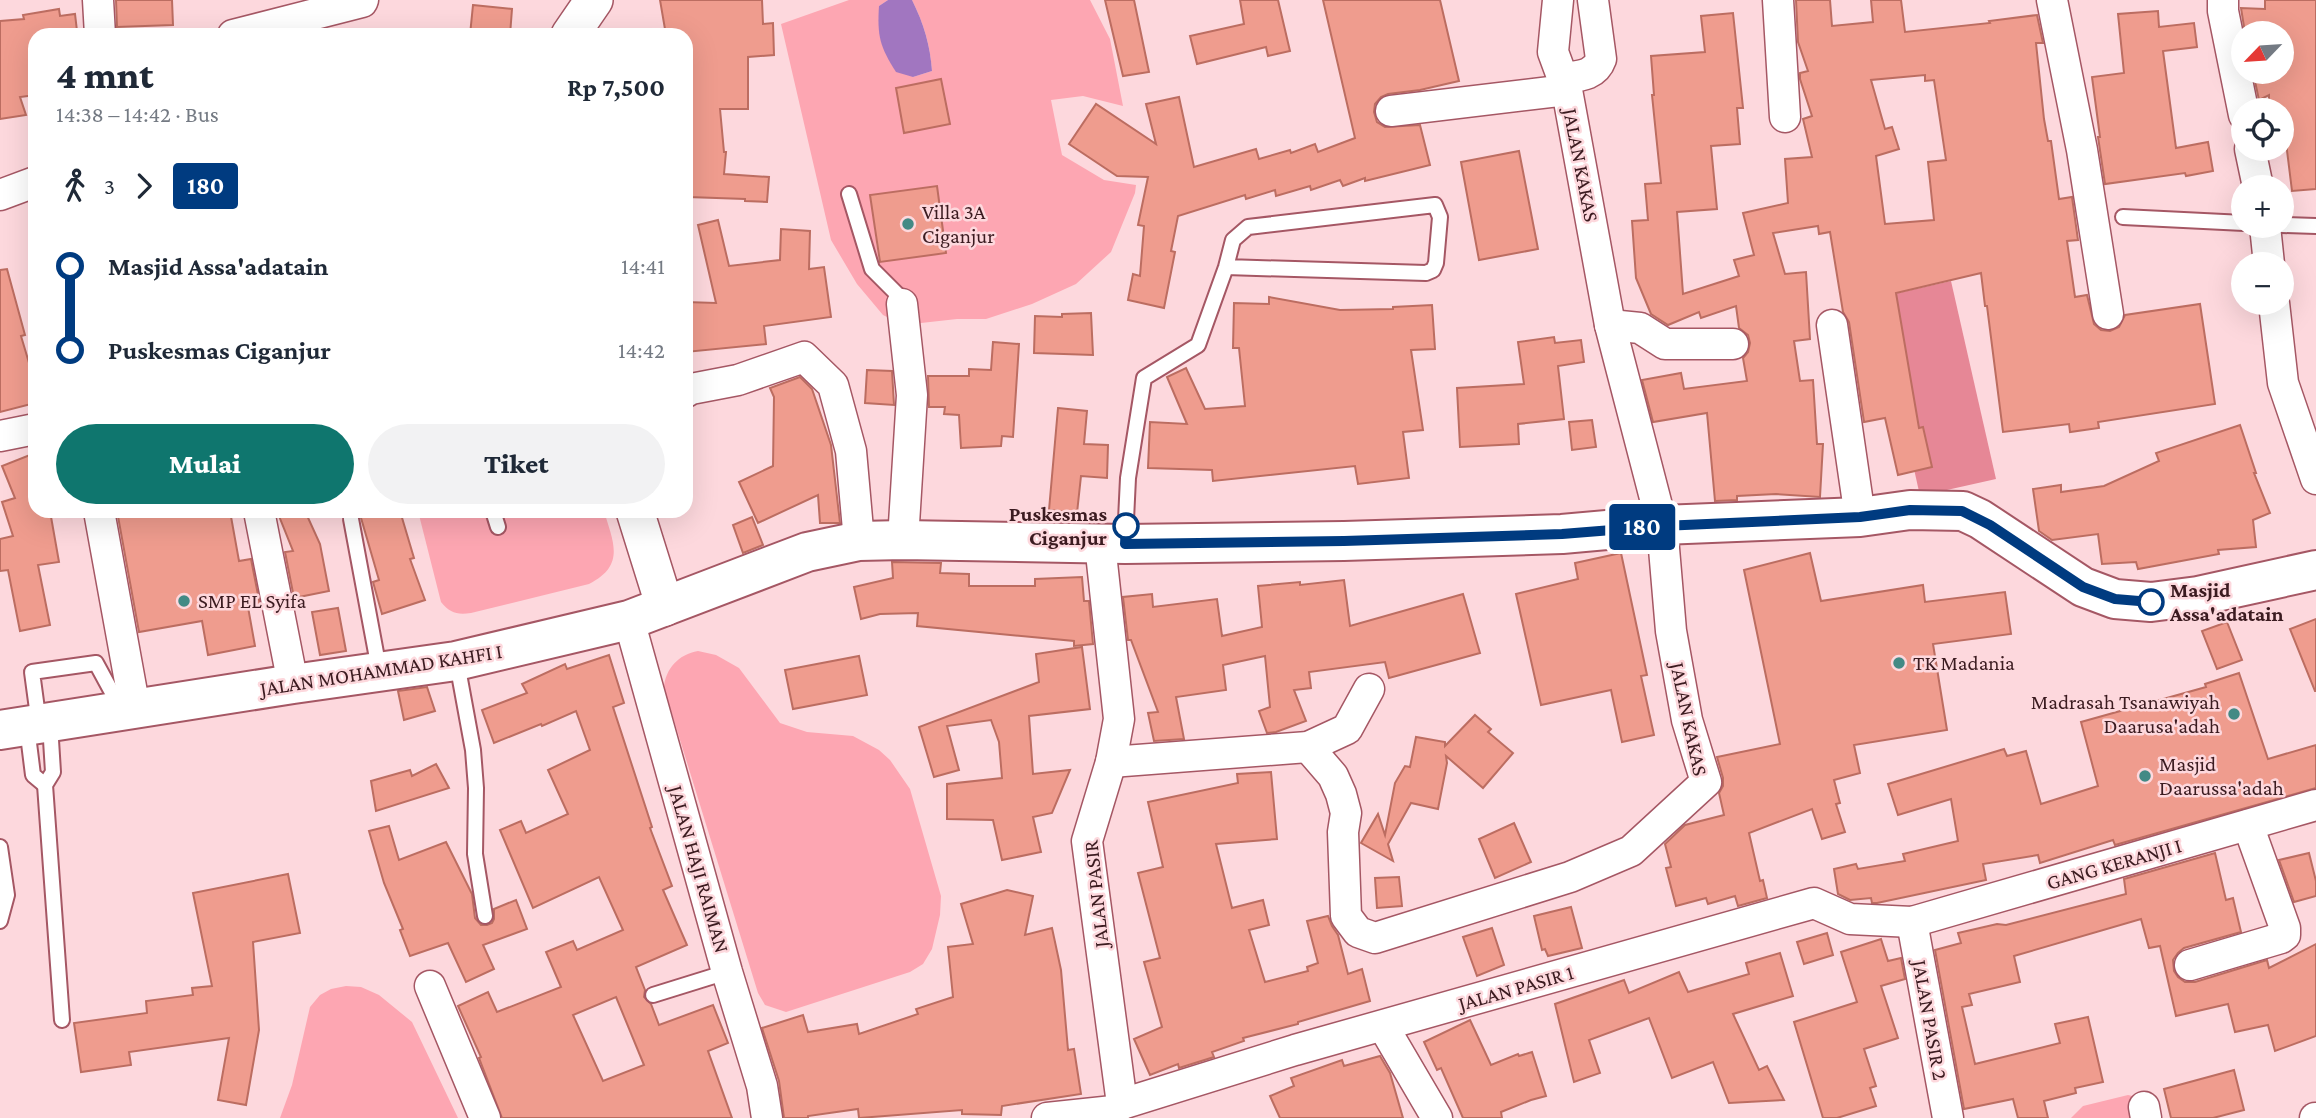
<!DOCTYPE html>
<html lang="id">
<head>
<meta charset="utf-8">
<style>
	body { margin:0; font-family:"Crimson Pro",serif; background:#f2f2f3; color:#1f2937; height:100vh; display:flex; flex-direction:column; font-size:26px; white-space:nowrap }
	* { box-sizing:border-box; margin:0 }
	p { font-size:23px; color:#747a83 }
	.icon { flex:none; width:38px; height:38px; fill:none; stroke:currentColor; stroke-width:2; stroke-linecap:round; stroke-linejoin:round }
	.map { position:relative; flex:1; overflow:hidden }
	.panel { position:absolute; left:28px; top:28px; width:665px; height:490px; display:flex; flex-direction:column; background:#fff; border-radius:21px; box-shadow:0 7px 28px #0002 }
	.panel>* { flex:none }
	.badge { padding:0 14px; border-radius:5px; font-size:24px; line-height:46px }
	.needle { width:46px; rotate:245deg }
	.controls { position:absolute; left:2231px; top:21px; display:grid; gap:14px }
	.controls a { display:grid; place-items:center; width:63px; height:63px; border-radius:50%; background:#fff; box-shadow:0 7px 28px #0002; font-size:35px }
	.map>.badge { position:absolute; translate:-50% -50%; box-shadow:0 0 0 4px #fff }
	.legs { display:flex; align-items:center; gap:10px; height:77px; padding:0 28px; font-size:23px }
	.legs p { margin-inline-start:auto }
	.head { display:flex; align-items:center; justify-content:space-between; height:119px; padding:0 28px }
	h1 { font-size:38px; font-weight:800; line-height:52px }
	.button { display:flex; gap:14px; margin-top:auto; padding:14px 28px }
	.button a { flex:1; height:80px; border-radius:42px; background:#0f766e; color:#fff; font-size:28px; font-weight:800; line-height:80px; text-align:center }
	.button a+a { background:#f2f2f3; color:#1f2937 }
	ul { padding:0 28px; list-style:none }
	li { display:flex; align-items:center; gap:24px; height:84px; font-size:26px }
	li i { display:grid; place-items:center; width:10px; height:100%; margin:0 9px; background:currentColor }
	li i::after { content:''; width:18px; height:18px; margin:-9px; border:5px solid; border-radius:50%; background:#fff }
	li p { margin-inline-start:auto }
	li:first-child i { background:linear-gradient(#0000 50%,currentColor 0) }
	li:last-child i { background:linear-gradient(currentColor 50%,#0000 0) }
	.map>svg:first-child { display:block }
</style>
</head>
<body>
<div class="map">
<svg width="2316" height="1118" viewBox="0 0 2316 1118">
	<rect width="100%" height="100%" fill="#fdd8dd"/>
	<g fill="#fda6b2" fill-rule="evenodd">
		<path d="M849,0H888L879,6L913,77L932,71C930,44 924,24 912,0H1090L1110,39L1123,106L1083,96L1051,100L1062,155L1104,180L1136,185L1135,193L1111,252L1076,284L1032,304L986,319H957L903,325L883,315L857,284L831,240L781,24ZM941,79L950,124L904,132L896,88ZM937,186L946,253L879,262L870,195Z"/>
		<path d="M418,511H604C613,542 626,565 589,584L471,613C457,615 450,613 441,602Z"/>
		<path d="M698,651L716,655L739,668L780,723L807,732L853,736L879,750L890,760L910,789L941,896L940,915L932,949L923,964L910,972L786,1012L765,1005L758,993L664,688C665,669 679,654 698,651Z"/>
		<path d="M346,986L361,987L379,995L412,1022L458,1118H280L292,1085L310,1007L320,995L331,989Z"/>
		<path d="M2128,1095L2137,1097L2157,1118H2071L2083,1106Z"/>
	</g>
	<path fill="#e68796" d="M1951,281L1996,479L1920,496L1876,298Z"/>
	<path fill="#a176c0" d="M888,0H912C924,24 930,45 932,71L913,77L896,72C880,47 877,36 879,6Z"/>
	<g fill="#ef9c8e" stroke="#bc6d61" stroke-width="2" fill-rule="evenodd">
		<path d="M116,0H172L173,25L117,27Z"/>
		<path d="M660,0H762L763,24L773,23L774,55L748,57V109H720L724,152H726L724,174L769,177L767,202L745,201V199L688,197L689,171L686,170L689,141L686,113V35H666Z"/>
		<path d="M1105,0H1134L1149,72L1123,76Z"/>
		<path d="M1240,0H1278L1290,51L1268,56L1266,47L1197,64L1190,36L1244,24Z"/>
		<path d="M1323,0H1440L1459,81L1420,90L1388,94L1381,97L1375,104L1374,112L1377,122L1385,127L1420,125L1430,165L1365,181V178L1343,186L1340,180L1311,190L1310,186L1276,196L1275,190L1246,199L1245,195L1178,216L1171,251L1175,252L1164,308L1128,300L1133,274L1140,276L1144,226L1138,225L1148,177L1117,176L1069,144L1096,104L1156,144L1146,104L1179,97L1194,167L1256,149L1259,159L1290,150L1291,153L1315,144L1318,152L1355,138Z"/>
		<path d="M1796,0H1830L1832,26L1873,22L1871,0H1901L1905,32L1990,23L1989,21L2037,15L2043,43H2036L2044,119L2048,141H2051L2059,199L2072,197L2078,240L2067,241L2075,297L2087,295L2094,324L2101,330L2110,331L2119,327L2125,315L2200,304L2215,404L2098,422L2099,428L2070,432L2069,424L2003,432L1987,306H1985L1981,273L1896,293L1919,428L1923,427L1932,467L1898,475L1885,418L1864,422L1849,322L1843,312L1830,232L1819,234L1818,226L1773,233L1785,274L1806,272L1810,339L1794,341L1800,381L1813,380L1817,444H1823L1820,497L1776,494L1737,496V500L1715,501L1707,413L1653,422L1642,380L1681,373L1684,389L1747,381L1743,358L1748,352L1750,343L1748,335L1739,328L1736,306L1701,318L1699,312L1668,325L1651,314L1636,278L1632,221L1648,220L1645,184L1661,183L1652,95H1654L1651,56L1705,52L1701,16L1733,13L1743,108H1737L1740,144L1711,146L1717,209L1677,212L1683,294L1739,276L1734,260L1754,255L1743,213L1788,203L1785,159L1812,157L1803,119L1812,116L1800,79V73L1808,71L1798,42ZM1925,75V81L1934,80L1946,160L1928,162L1934,220L1885,224L1876,156L1899,149L1892,127L1885,129L1871,80Z"/>
		<path d="M2265,0H2316V189L2292,191L2282,110H2269V95L2259,100L2253,72H2282V33H2245L2241,8L2265,9Z"/>
		<path d="M473,5L512,9L510,35H470Z"/>
		<path d="M59,9L60,16L75,14L77,31L53,35H35V95L20,97L26,115L0,119V21L24,19L23,15Z"/>
		<path d="M2158,11L2159,27L2194,23L2197,47L2163,51L2176,148L2208,142L2213,171L2186,176L2185,173L2105,184L2098,137H2100L2092,77L2124,73L2118,14Z"/>
		<path d="M941,79L950,124L904,133L896,88Z"/>
		<path d="M1519,151L1538,249L1479,260L1461,162Z"/>
		<path d="M937,186L946,253L880,262L870,195Z"/>
		<path d="M718,220L729,266L780,260L781,229L810,231L809,269L824,267L831,317L764,326L766,344L686,352V302L716,303L698,225Z"/>
		<path d="M7,269L25,335L21,336L35,383V403L0,412V270Z"/>
		<path d="M1269,297L1340,310L1393,309V307L1432,305L1435,349L1411,350L1423,430L1403,432L1409,478L1358,484L1355,466L1213,481L1212,470L1148,468L1150,422L1187,424L1167,377L1186,368L1205,409L1245,406L1239,348H1233L1234,303L1269,304Z"/>
		<path d="M1091,313L1093,355L1034,353L1035,316L1062,317V314Z"/>
		<path d="M1554,337L1555,343L1581,340L1584,362L1558,366L1564,419L1518,424L1519,444L1460,447L1457,388L1524,384L1518,342Z"/>
		<path d="M993,342L1019,344L1013,437L1002,436L1001,446L961,448L959,415L944,414L945,407H929L928,376H969V369L991,370Z"/>
		<path d="M867,370L892,371L894,405L865,403Z"/>
		<path d="M800,377L812,389L831,445L840,523H820L818,495L758,523L739,482L773,466L774,397L770,388Z"/>
		<path d="M1058,408L1087,411L1084,444L1108,445L1107,478L1081,476L1077,513L1049,510Z"/>
		<path d="M1592,420L1596,447L1572,450L1569,422Z"/>
		<path d="M2240,425L2256,473H2254L2270,513L2253,520L2256,547L2218,550L2219,554L2138,569L2136,562L2102,564L2098,534L2052,540L2039,531L2033,489L2061,485V492L2104,486L2159,461L2156,453Z"/>
		<path d="M35,453V511H50L59,562L38,565L50,625L20,631L8,570L0,571V539L13,536L2,502L15,498L2,466Z"/>
		<path d="M117,511H230L239,561L251,559L260,605L248,607L255,646L208,655L202,621L139,632Z"/>
		<path d="M277,511H305L320,544L329,591L294,598L285,552L293,551Z"/>
		<path d="M359,511H400L414,558L410,559L425,600L382,614L373,582L379,580Z"/>
		<path d="M752,517L763,545L743,553L733,525Z"/>
		<path d="M1621,553L1647,675L1641,676L1654,735L1622,742L1611,690L1541,705L1516,594L1578,579L1575,563Z"/>
		<path d="M1810,553L1821,601L1923,585L1925,602L2005,592L2011,634L1933,644L1947,730L1854,745L1860,773L1834,780L1840,803L1836,804L1845,832L1822,839L1812,809L1749,833L1760,881L1763,880L1767,898L1738,906L1735,896L1708,904L1706,898L1676,906L1666,868L1671,867L1665,844L1685,825L1724,815L1719,793L1723,786V778L1717,757L1780,744L1744,570Z"/>
		<path d="M892,562L941,563L940,573L969,574V586H1035V579L1082,577L1084,601H1089L1093,644L1074,646V641L917,626L918,613L880,614L861,619L854,587L893,578Z"/>
		<path d="M1344,580L1350,626L1463,594L1480,653L1389,678L1385,662L1309,672L1311,688L1294,690L1306,721L1276,732L1267,733L1259,711L1270,707L1265,656L1223,665L1226,690L1176,697L1184,739L1154,741L1148,713L1158,712L1131,640H1128L1123,597L1152,594L1153,607L1217,599L1222,636L1262,627L1258,586L1300,582V585Z"/>
		<path d="M338,608L346,651L320,655L312,612Z"/>
		<path d="M2316,619V691H2315L2290,629Z"/>
		<path d="M2227,622L2242,660L2217,669L2202,631Z"/>
		<path d="M1082,647L1090,709L1029,716L1033,774L1070,770L1052,813L1033,817L1041,852L1002,860L993,820L947,819V784L1002,778L999,742L991,720L947,726L959,770L934,777L919,727L1039,682L1036,654Z"/>
		<path d="M609,655L624,703L613,707L652,827L650,828L672,886L663,890L687,945L636,967L645,990L644,997L651,1004L659,1025L713,1005L728,1043L708,1051L732,1118H502L479,1058L481,1057L458,1006L488,992L497,1012L561,987L546,952L573,941L577,950L623,930L599,877L533,908L500,830L521,821L526,833L568,814L548,770L590,750L576,711L542,726L541,724L494,743L482,710L527,693L522,684L565,664L567,669ZM616,997L644,1065L603,1081L573,1015Z"/>
		<path d="M859,656L867,695L793,709L785,670Z"/>
		<path d="M2239,673L2268,759L2316,745V788L2115,845L2113,840L2040,863L2038,855L1983,864L1986,880L1877,903H1872L1871,898L1850,900L1838,894L1834,869L1856,864L1858,869L1905,861L1903,854L1958,841L1951,799L1898,815L1888,784L2004,749L2007,756L2026,751L2041,804L2098,786L2081,722L2206,687L2205,684Z"/>
		<path d="M427,687L435,711L404,720L398,691Z"/>
		<path d="M1475,715L1491,729L1488,732L1513,753L1483,788L1446,756L1447,763L1438,809L1411,803L1388,844L1393,861L1361,843L1378,814L1385,835L1395,783L1405,766L1410,767L1416,737L1445,742V746Z"/>
		<path d="M436,764L449,788L376,811L371,781L410,770L412,776Z"/>
		<path d="M1271,772L1277,839L1216,844L1232,908L1263,900L1269,925L1249,930L1265,982L1308,971L1307,967L1318,963L1307,921L1328,916L1332,926L1338,935L1348,974L1362,969L1370,1001L1298,1022V1024L1243,1038L1244,1041L1212,1052L1214,1057L1179,1068L1178,1064L1150,1075L1134,1039L1162,1027L1144,962L1160,958L1138,873L1163,867L1148,802L1238,783L1237,774Z"/>
		<path d="M1514,823L1531,862L1495,878L1479,839Z"/>
		<path d="M389,826L399,860L446,842L472,894L475,918L481,925H487L492,923L494,919V909L516,900L527,929L483,945L494,969L466,982L448,943L410,956L400,930L403,929L384,883L369,831Z"/>
		<path d="M2215,853L2226,900L2233,898L2241,932L2184,948L2178,953L2173,960L2174,971L2178,977L2185,982H2195L2267,960L2269,968L2316,944V1036L2275,1051L2268,1025L2235,1032L2228,1004L2176,1016L2160,946L2149,948L2141,919L2014,956L2020,982L1969,994L1972,1005L1962,1007L1975,1064L2060,1043L2055,1024L2088,1017L2103,1082L2075,1088L2076,1093L2044,1101L2048,1118H2018L2013,1099L1964,1109L1935,950L1961,943L1958,933L1997,924L2006,925L2126,894L2124,879Z"/>
		<path d="M2309,853L2316,881V896L2294,902L2279,860Z"/>
		<path d="M288,874L300,933L253,942L259,1030L246,1105L218,1100L229,1038L129,1052L131,1065L81,1072L74,1023L147,1013L146,1001L193,995L192,988L212,986L193,893Z"/>
		<path d="M1399,877L1402,906L1377,908L1375,878Z"/>
		<path d="M1007,890L1033,896L1025,935L1052,928L1061,970L1068,1050L1074,1049L1081,1094L1002,1106L1001,1115L962,1114V1110L859,1118L858,1109L808,1116V1118H784L779,1081L762,1028L803,1015L808,1032L857,1024L859,1034L918,1014L916,1009L953,997L948,947L973,944L961,904Z"/>
		<path d="M1571,907L1582,948L1548,956L1545,949L1542,950L1534,916Z"/>
		<path d="M1492,928L1504,965L1477,976L1463,937Z"/>
		<path d="M1827,933L1833,955L1804,964L1797,942Z"/>
		<path d="M1881,939L1888,961L1901,958L1905,979L1881,986L1898,1038L1864,1049L1876,1086L1870,1088L1876,1106L1837,1118H1823L1794,1022L1857,1002L1841,952Z"/>
		<path d="M1780,953L1793,996L1733,1014L1759,1070L1767,1066L1784,1100L1729,1103L1713,1062L1672,1078L1649,1018L1589,1040L1600,1073L1574,1082L1555,1004L1624,980L1629,993L1679,972L1688,992L1749,974L1746,963Z"/>
		<path d="M1470,1020L1491,1065L1518,1054L1519,1056L1532,1052L1546,1096L1531,1100L1501,1112L1502,1118H1463L1441,1068L1437,1070L1424,1042Z"/>
		<path d="M1380,1056L1390,1073L1403,1118H1280L1270,1096L1294,1086L1291,1078L1342,1060L1344,1066Z"/>
		<path d="M2234,1070L2244,1110L2213,1118H2171L2164,1089Z"/>
	</g>
	<g fill="none" stroke-linecap="round" stroke-linejoin="round">
		<g stroke="#a55764" stroke-width="18">
			<g id="service">
				<path d="M849,194L872,269L897,294L902,304"/>
				<path d="M2123,217L2244,223"/>
				<path d="M2282,225L2316,226"/>
				<path d="M493,511L498,527"/>
				<path d="M351,519L379,669"/>
				<path d="M1125,541L1128,478L1144,378L1198,345L1226,267L1233,240L1248,227L1435,205L1440,217L1436,263L1433,270L1426,273L1226,267"/>
				<path d="M457,663L473,750L476,788L475,854L485,916"/>
				<path d="M39,724L32,672L96,663L121,709"/>
				<path d="M50,724L53,772L45,785L62,1020"/>
				<path d="M27,727L33,775L45,785"/>
				<path d="M0,847L7,895L0,921"/>
				<path d="M653,995L727,972"/>
			</g>
		</g>
		<g stroke="#a55764" stroke-width="33">
			<g id="minor">
				<path d="M98,0L100,35"/>
				<path d="M1778,0L1785,117"/>
				<path d="M2052,0L2082,150L2108,314"/>
				<path d="M2223,0V11L2244,115"/>
				<path d="M233,35L362,2L363,0"/>
				<path d="M1563,78C1579,76 1595,76 1601,59L1593,0"/>
				<path d="M1391,111L1567,90"/>
				<path d="M2250,149L2258,187"/>
				<path d="M0,195L35,182"/>
				<path d="M2265,226L2269,264"/>
				<path d="M2274,303L2283,383L2316,479"/>
				<path d="M902,304L912,395L903,540"/>
				<path d="M1610,325L1640,328L1665,344H1733"/>
				<path d="M1832,325L1860,517"/>
				<path d="M686,392L691,389L738,380L804,357L833,385L851,451L859,541"/>
				<path d="M0,436L35,429"/>
				<path d="M99,511L135,709"/>
				<path d="M259,511L293,684"/>
				<path d="M1100,544L1119,719L1111,762L1087,841L1122,1104"/>
				<path d="M629,620L727,972L762,1086L767,1118"/>
				<path d="M1308,747L1333,776L1341,794L1346,813L1343,832L1346,916L1358,932L1375,938L1570,877L1631,851L1706,782L1687,720L1671,631L1662,525L1610,325L1567,90L1553,52L1558,0"/>
				<path d="M1111,762L1308,747L1347,729L1369,689"/>
				<path d="M1912,922L1948,1118"/>
				<path d="M2190,965L2281,938L2285,935V928L2248,825"/>
				<path d="M430,986L485,1118"/>
				<path d="M1383,1026L1437,1118"/>
				<path d="M2144,1107L2146,1118"/>
				<path d="M1047,1118L1113,1111"/>
				<path d="M1111,1118L1113,1111L1122,1104L1295,1050L1814,903L1850,919L1912,922L2316,805"/>
				<path d="M2315,1118H2316"/>
			</g>
		</g>
		<g stroke="#a55764" stroke-width="40">
			<g id="tertiary">
				<path d="M570,35L594,0"/>
				<path d="M635,511L665,607"/>
			</g>
		</g>
		<g stroke="#a55764" stroke-width="42">
			<path id="secondary" d="M0,730L293,684L456,661L629,620L807,552L859,541L903,540L1125,544L1344,541L1562,534L1662,525L1860,517L1910,510L1963,511L1980,519L2083,587L2115,599L2151,602L2198,596L2316,570"/>
		</g>
		<use href="#service" stroke="#fff" stroke-width="14"/>
		<use href="#minor" stroke="#fff" stroke-width="30"/>
		<use href="#tertiary" stroke="#fff" stroke-width="37"/>
		<use href="#secondary" stroke="#fff" stroke-width="38"/>
	</g>
	<g fill="none" stroke-linecap="round" stroke-linejoin="round">
		<g stroke="#fff" stroke-width="16">
			<path id="line-1" d="M1126,526L1125,544L1344,541L1562,534L1662,526L1860,517L1910,510L1962,511L1990,525L2083,587L2115,599L2151,602"/>
		</g>
		<use href="#line-1" stroke="#003b80" stroke-width="10"/>
	</g>
	<g fill="#438a85" stroke="#fdd8dd" stroke-width="2.5">
		<circle cx="908" cy="224" r="7"/>
		<circle cx="184" cy="601" r="7"/>
		<circle cx="1899" cy="663" r="7"/>
		<circle cx="2234" cy="714" r="7"/>
		<circle cx="2145" cy="776" r="7"/>
	</g>
	<g fill="#fff" stroke="#003b80" stroke-width="3.5">
		<circle cx="1126" cy="526" r="12"/>
		<circle cx="2151" cy="602" r="12"/>
	</g>
	<g text-anchor="middle" stroke-width="5" stroke-linejoin="round" paint-order="stroke">
		<g font-size="21" fill="#3b1b20" stroke="#fdd8dd">
			<text transform="translate(1581 165) rotate(79)" y="7">JALAN KAKAS</text>
			<text transform="translate(381 670) rotate(-9)" y="7">JALAN MOHAMMAD KAHFI I</text>
			<text transform="translate(1689 719) rotate(78)" y="7">JALAN KAKAS</text>
			<text transform="translate(2114 864) rotate(-16)" y="7">GANG KERANJI I</text>
			<text transform="translate(699 869) rotate(74)" y="7">JALAN HAJI RAIMAN</text>
			<text transform="translate(1096 894) rotate(-96)" y="7">JALAN PASIR</text>
			<text transform="translate(1516 988) rotate(-16)" y="7">JALAN PASIR 1</text>
			<text transform="translate(1930 1020) rotate(80)" y="7">JALAN PASIR 2</text>
		</g>
		<g font-size="21" fill="#3b1b20" stroke="#fdd8dd" text-anchor="start">
			<text x="922" y="219">Villa 3A<tspan x="922" dy="24">Ciganjur</tspan></text>
			<text x="198" y="608">SMP EL Syifa</text>
			<text x="1913" y="670">TK Madania</text>
			<text x="2220" y="709" text-anchor="end">Madrasah Tsanawiyah<tspan x="2220" dy="24">Daarusa'adah</tspan></text>
			<text x="2159" y="771">Masjid<tspan x="2159" dy="24">Daarussa'adah</tspan></text>
		</g>
		<g font-size="21" font-weight="bold" fill="#3b1b20" stroke="#fdd8dd" text-anchor="end">
			<text x="1107" y="521">Puskesmas<tspan x="1107" dy="24">Ciganjur</tspan></text>
			<text x="2170" y="597" text-anchor="start">Masjid<tspan x="2170" dy="24">Assa'adatain</tspan></text>
		</g>
	</g>
</svg>
<div class="controls">
<a><svg class="needle" viewBox="-14 -14 28 28"><path d="M0-13l5 13h-10z" fill="#e53935"/><path d="M0 13l5-13h-10z" fill="#747a83"/></svg></a>
<a><svg class="icon" aria-label="locate" viewBox="0 0 24 24"><circle cx="12" cy="12" r="6"/><path d="M12 2v4M12 18v4M2 12h4M18 12h4"/></svg></a>
<a>+</a>
<a>−</a>
</div>
<b class="badge" style="left:1642px;top:527px;background:#003b80;color:#fff">180</b>
<section class="panel">
<div class="head"><div><h1>4 mnt</h1><p>14:38 – 14:42 · Bus</p></div><b>Rp 7,500</b></div>
<div class="legs"><svg class="icon" aria-label="walk" viewBox="0 0 24 24"><circle cx="13" cy="4" r="2"/><path d="M13 8l-2 6 4 7M11 14l-3 7M7 12l3-4h3l4 4"/></svg>3<svg class="icon" aria-label="forward" viewBox="0 0 24 24"><path d="M9 5l7 7-7 7"/></svg><b class="badge" style="background:#003b80;color:#fff">180</b></div>
<ul>
<li><i style="color:#003b80"></i><b>Masjid Assa'adatain</b><p>14:41</p></li>
<li><i style="color:#003b80"></i><b>Puskesmas Ciganjur</b><p>14:42</p></li>
</ul>
<div class="button"><a>Mulai</a><a>Tiket</a></div>
</section>
</div>
</body>
</html>
